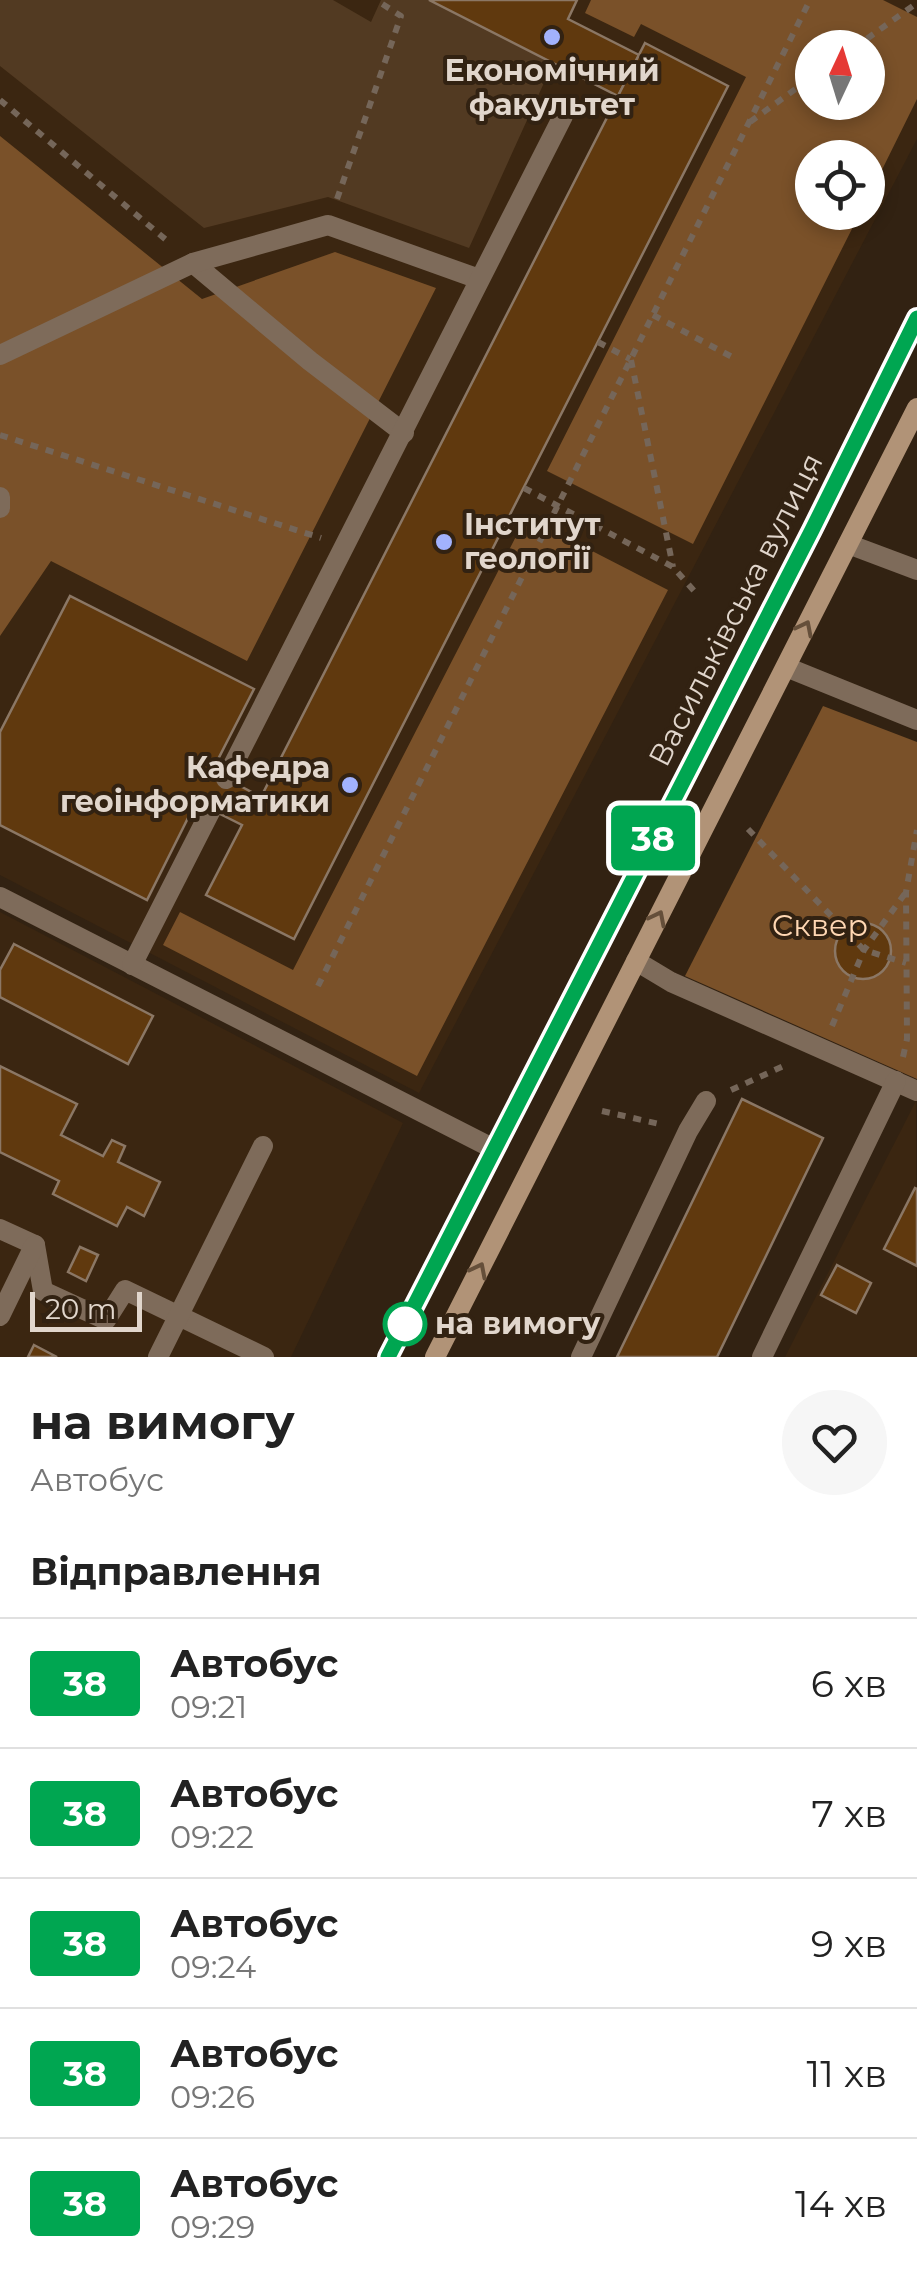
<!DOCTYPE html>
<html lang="uk">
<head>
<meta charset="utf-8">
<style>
	body { margin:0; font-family:Montserrat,sans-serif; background:#f6f6f6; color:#222; height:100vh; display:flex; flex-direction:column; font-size:38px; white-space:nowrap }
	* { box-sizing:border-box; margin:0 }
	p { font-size:32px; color:#767676 }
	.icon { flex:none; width:55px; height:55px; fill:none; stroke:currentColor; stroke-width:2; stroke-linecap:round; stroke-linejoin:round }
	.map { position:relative; height:1357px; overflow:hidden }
	.details { display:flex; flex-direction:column; background:#fff; flex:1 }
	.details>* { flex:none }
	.badge { padding:0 20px; border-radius:8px; font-size:35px; line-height:65px }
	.needle { width:65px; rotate:4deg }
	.fabs { position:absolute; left:795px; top:30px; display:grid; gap:20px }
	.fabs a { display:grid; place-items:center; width:90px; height:90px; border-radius:50%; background:#fff; box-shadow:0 5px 15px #0003; font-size:50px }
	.scale { position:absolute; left:30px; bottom:25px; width:112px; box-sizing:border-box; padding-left:10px; border:5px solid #e1d6cc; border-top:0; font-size:28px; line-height:35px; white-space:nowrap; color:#e1d6cc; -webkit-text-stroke:8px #322212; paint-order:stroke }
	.map>.badge { position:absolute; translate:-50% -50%; box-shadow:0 0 0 5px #fff }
	h2 { padding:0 30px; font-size:38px; line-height:90px }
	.round { display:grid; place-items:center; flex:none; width:105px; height:105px; border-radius:52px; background:#f6f6f6 }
	.head { display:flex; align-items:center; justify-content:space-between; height:170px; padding:0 30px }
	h1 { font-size:48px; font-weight:700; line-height:75px }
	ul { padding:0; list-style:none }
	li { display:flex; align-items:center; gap:30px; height:130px; padding:0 30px; border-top:2px solid #e0e0e0 }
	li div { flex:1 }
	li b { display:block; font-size:38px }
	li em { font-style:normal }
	li .badge { min-width:110px; font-weight:700; text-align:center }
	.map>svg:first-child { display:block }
</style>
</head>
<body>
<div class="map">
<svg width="917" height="1357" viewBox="0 0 917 1357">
	<rect width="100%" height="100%" fill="#322212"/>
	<g fill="#3b2611" fill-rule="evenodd">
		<path d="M0,0H917V139L419,1093L0,875ZM812,48H868V102H812ZM812,158H868V212H812Z"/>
		<path d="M0,912L403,1123L291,1357H0Z"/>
		<path d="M916,1101L917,1357H785Z"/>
	</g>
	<path fill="#523a22" d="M0,0H333L371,22L381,0H430L553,63L469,248L328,197L204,228L0,66Z"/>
	<g fill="#7a5129" fill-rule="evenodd">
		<path d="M591,0H883L917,17V99L868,198V158H812V212L860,213L693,544L547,471L746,77L641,24L634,37L585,13ZM812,48H868V102H812Z"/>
		<path d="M0,136L202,299L335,252L436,288L247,661L51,561L0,636Z"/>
		<path d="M526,517L668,590L417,1076L163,945L180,912L293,970Z"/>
		<path d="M823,706L917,742V1079L685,976Z"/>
	</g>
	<g fill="#60390e" stroke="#8b7765" stroke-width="2.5">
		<path d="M429,0H577L568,19L639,55L618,96Z"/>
		<path d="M645,43L728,86L294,939L206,895L242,825L196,802L147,900L0,825V732L70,596L254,689L212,771L261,797Z"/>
		<circle cx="863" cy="951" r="28"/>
		<path d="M14,944L153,1016L128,1064L0,997V970Z"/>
		<path d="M0,1066L77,1104L61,1135L103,1156L112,1140L125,1146L118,1162L160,1182L144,1216L127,1207L117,1226L53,1194L59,1181L0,1152Z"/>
		<path d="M742,1099L823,1138L717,1357H617Z"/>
		<path d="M915,1188L917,1189V1266L884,1249Z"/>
		<path d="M80,1247L98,1255L86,1281L68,1272Z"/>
		<path d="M837,1265L871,1283L856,1313L821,1295Z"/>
		<path d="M34,1345L57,1357H28Z"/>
	</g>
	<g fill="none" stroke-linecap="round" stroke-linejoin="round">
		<g stroke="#756659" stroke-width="6" stroke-dasharray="8 8" stroke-linecap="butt">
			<path d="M854,48L917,3"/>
			<path d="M0,100L171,244"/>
			<path d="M750,122L812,77"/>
			<path d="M337,199L401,16L376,0"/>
			<path d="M653,315L734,358"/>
			<path d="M598,342L630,359"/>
			<path d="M631,360L673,567"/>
			<path d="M0,435L321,538"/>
			<path d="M524,488L673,567L695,592"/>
			<path d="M748,829L864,950L906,963"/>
			<path d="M318,986L810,0"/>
			<path d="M832,1026L864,950L906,892"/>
			<path d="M903,1057L907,1039L906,892L917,830"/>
			<path d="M731,1090L788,1064"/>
			<path d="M602,1111L664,1125"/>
		</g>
		<g stroke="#7e6b5a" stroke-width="20">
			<path d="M193,263L310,361L404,433"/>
			<path d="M0,355L193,263L328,225L479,279"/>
			<path d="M0,497V508"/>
			<path d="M848,544L917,570"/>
			<path d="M786,667L917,720"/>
			<path d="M226,779L563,116"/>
			<path d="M0,897L494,1149"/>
			<path d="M636,961L671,982L917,1091"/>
			<path d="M132,965L211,810"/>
			<path d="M0,1229L35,1245"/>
			<path d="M35,1245L43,1291L106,1320L125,1290L264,1357"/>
			<path d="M0,1316L34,1246"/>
			<path d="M158,1357L263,1146"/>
			<path d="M581,1357L688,1131L706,1101"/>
			<path d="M762,1357L896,1081"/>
		</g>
		<g stroke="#b19377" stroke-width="20">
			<path d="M388,1357L812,530L917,318"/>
			<path d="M435,1357L917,408"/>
		</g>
	</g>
	<defs><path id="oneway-chevron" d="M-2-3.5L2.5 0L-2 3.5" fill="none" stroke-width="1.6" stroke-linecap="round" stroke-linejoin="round" transform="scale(2.5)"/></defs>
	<g stroke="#654f3a">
		<use href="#oneway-chevron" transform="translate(805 628) rotate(-63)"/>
		<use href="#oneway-chevron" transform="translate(658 918) rotate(-63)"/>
		<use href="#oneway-chevron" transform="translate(479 1270) rotate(-63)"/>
	</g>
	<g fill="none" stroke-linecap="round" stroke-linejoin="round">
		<g stroke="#fff" stroke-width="22">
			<path id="line" d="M388,1357L812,530L917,318"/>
		</g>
		<use href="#line" stroke="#00a651" stroke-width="15"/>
	</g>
	<g fill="#a2b2fd" stroke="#322212" stroke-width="4">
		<circle cx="552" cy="37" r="10"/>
		<circle cx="444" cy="542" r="10"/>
		<circle cx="350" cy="785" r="10"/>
	</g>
	<circle fill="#fff" stroke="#00a651" stroke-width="5" cx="405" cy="1324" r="20"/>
	<g text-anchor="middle" stroke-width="8" stroke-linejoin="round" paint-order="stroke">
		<g font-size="30" font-weight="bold" fill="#e1d6cc" stroke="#322212">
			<text x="552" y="81">Економічний<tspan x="552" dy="34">факультет</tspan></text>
			<text x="464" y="535" text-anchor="start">Інститут<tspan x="464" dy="34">геології</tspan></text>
			<text x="330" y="778" text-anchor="end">Кафедра<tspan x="330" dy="34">геоінформатики</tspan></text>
		</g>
		<g font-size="30" fill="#e1d6cc" stroke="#322212">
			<text transform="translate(736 610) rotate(-63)" y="10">Васильківська вулиця</text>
		</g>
		<g font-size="30" fill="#ffd7b3" stroke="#322212">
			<text x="820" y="936">Сквер</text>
		</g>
		<g font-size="30" font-weight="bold" fill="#e1d6cc" stroke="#322212" text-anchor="start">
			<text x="435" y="1334">на вимогу</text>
		</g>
	</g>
</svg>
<div class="fabs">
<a><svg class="needle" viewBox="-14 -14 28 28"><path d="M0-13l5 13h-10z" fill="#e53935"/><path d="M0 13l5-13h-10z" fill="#767676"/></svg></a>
<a><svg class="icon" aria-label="locate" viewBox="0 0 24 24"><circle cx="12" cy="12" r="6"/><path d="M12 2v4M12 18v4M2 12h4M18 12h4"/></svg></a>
</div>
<div class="scale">20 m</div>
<b class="badge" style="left:653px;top:838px;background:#00a651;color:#fff">38</b>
</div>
<section class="details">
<div class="head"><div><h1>на вимогу</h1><p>Автобус</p></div><a class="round"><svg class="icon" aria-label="heart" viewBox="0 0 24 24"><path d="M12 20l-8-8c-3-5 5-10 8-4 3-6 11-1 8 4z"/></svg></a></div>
<h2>Відправлення</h2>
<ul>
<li><span class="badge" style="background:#00a651;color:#fff">38</span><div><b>Автобус</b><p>09:21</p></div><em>6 хв</em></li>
<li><span class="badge" style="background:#00a651;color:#fff">38</span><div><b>Автобус</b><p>09:22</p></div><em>7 хв</em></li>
<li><span class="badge" style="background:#00a651;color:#fff">38</span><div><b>Автобус</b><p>09:24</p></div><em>9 хв</em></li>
<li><span class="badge" style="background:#00a651;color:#fff">38</span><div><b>Автобус</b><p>09:26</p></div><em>11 хв</em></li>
<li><span class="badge" style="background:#00a651;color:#fff">38</span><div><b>Автобус</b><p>09:29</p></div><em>14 хв</em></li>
</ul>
</section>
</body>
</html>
